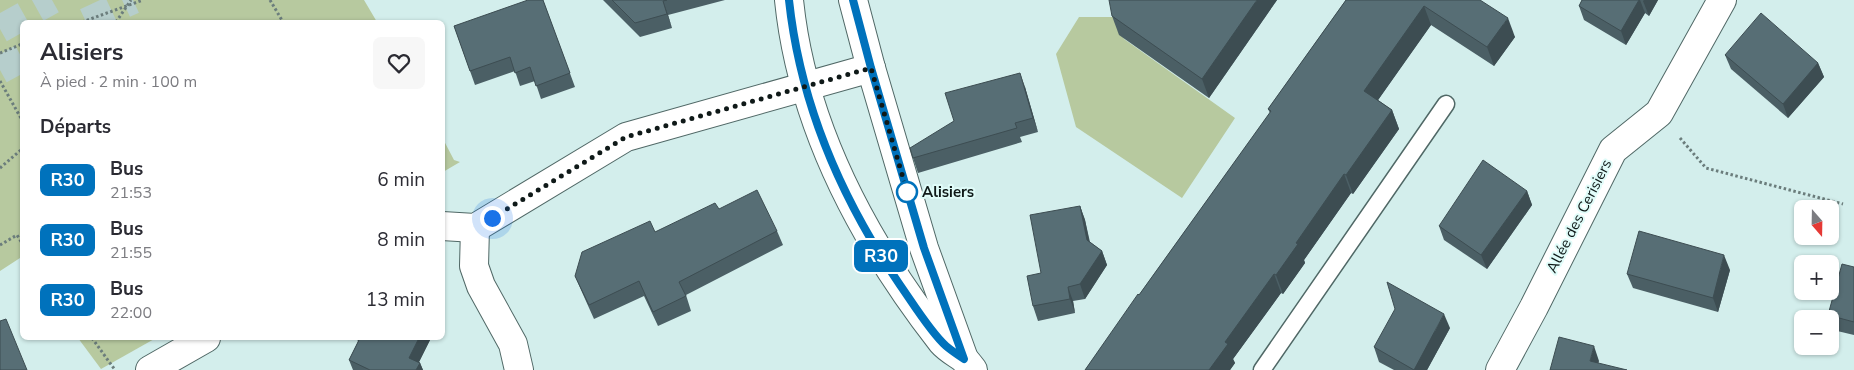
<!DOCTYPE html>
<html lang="fr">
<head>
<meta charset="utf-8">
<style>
	body { margin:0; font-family:"Nunito Sans",sans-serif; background:#f7f7f7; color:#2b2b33; height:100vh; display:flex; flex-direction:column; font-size:19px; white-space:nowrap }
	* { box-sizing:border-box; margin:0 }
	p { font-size:16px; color:#7c7c81 }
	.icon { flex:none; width:28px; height:28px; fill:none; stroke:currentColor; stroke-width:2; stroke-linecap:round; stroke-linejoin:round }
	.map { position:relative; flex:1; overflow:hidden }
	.sheet { position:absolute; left:20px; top:20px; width:425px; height:320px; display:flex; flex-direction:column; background:#fff; border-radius:8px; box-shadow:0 1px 4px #0004 }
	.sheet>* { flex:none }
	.badge { padding:0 10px; border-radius:8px; font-size:18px; line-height:32px }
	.needle { width:32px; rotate:160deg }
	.tools { position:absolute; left:1794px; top:200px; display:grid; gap:10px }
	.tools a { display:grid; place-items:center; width:45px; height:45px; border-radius:8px; background:#fff; box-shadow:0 1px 4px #0004; font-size:25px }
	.you { position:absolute; width:25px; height:25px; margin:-12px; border:4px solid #fff; border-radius:50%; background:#1a73e8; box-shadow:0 0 0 8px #1a73e833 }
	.map>.badge { position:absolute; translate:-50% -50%; box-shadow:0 0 0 2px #fff }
	h2 { padding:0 20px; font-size:19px; line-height:45px }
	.round { display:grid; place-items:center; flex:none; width:52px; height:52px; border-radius:8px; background:#f7f7f7 }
	.head { display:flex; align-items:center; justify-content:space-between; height:85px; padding:0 20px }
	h1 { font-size:24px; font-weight:700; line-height:38px }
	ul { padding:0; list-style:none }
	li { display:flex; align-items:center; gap:15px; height:60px; padding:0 20px }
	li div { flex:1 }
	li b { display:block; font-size:19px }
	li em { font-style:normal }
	li .badge { min-width:55px; font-weight:700; text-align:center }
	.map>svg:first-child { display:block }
</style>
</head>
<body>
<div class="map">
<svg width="1854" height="370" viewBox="0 0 1854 370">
	<rect width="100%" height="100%" fill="#d3eeec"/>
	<g fill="#b7c99f">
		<path d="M0,0H364L377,22H22V262L20,258L0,271Z"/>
		<path d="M1079,17H1115L1124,39L1235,118L1182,198L1076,127L1056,54Z"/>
		<path d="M443,139L454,160L460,162L443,172Z"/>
		<path d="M78,338H156L101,369Z"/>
	</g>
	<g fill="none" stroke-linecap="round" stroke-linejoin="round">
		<g stroke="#b6cecc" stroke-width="28" stroke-dasharray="28 14" stroke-linecap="butt">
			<path d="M86,22L133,0"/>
			<path d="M0,29L52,0"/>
			<path d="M0,70L22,58"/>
		</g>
		<g stroke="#506866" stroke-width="19">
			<path id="lane" d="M1262,370L1446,104"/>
		</g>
		<g stroke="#506866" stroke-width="30">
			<g id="street">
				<path d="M442,226L475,228L626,137L871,68"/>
				<path d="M475,228L474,266L481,286L513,344L519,370"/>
				<path d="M150,370L206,338"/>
				<path d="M1500,370L1534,307L1613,150L1659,113L1722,0"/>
			</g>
		</g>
		<g stroke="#506866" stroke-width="30">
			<g id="secondary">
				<path d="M789,0C802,128 864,242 942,342C948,349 956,353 963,358C967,362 970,366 973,370"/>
				<path d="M853,0L871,68L924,248L963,356"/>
			</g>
		</g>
		<g stroke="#6b7d7c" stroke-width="3" stroke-dasharray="2.5 2.5" stroke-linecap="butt">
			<path d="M270,0L283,22"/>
			<path d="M82,22L143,0"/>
			<path d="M116,22L131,0"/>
			<path d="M0,53L22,44"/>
			<path d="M0,81L22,120"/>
			<path d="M1680,138L1706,168L1843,204"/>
			<path d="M0,168L22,149"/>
			<path d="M0,245L17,235L22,243"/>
			<path d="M92,338L115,370"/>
		</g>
		<use href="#lane" stroke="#fff" stroke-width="16"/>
		<use href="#street" stroke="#fff" stroke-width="28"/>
		<use href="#secondary" stroke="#fff" stroke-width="28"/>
	</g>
	<g fill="#4b5f65">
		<path d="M543,0L575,87L541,99L535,81L520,86L515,71L475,85L454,26Z"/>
		<path d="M603,0H725L668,15L672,28L640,37Z"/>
		<path d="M1277,0L1209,98L1119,35L1112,16Z"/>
		<path d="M1346,0H1480L1515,37L1494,66L1431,25L1378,100L1392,110L1399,129L1353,194L1351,193L1304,260L1305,263L1283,294L1281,293L1233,359L1235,363L1230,370H1085L1270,113L1268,109Z"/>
		<path d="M1582,0H1658L1649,16L1645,13L1626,45L1584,20L1579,6Z"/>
		<path d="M1725,55L1818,63L1824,77L1788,118L1731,69Z"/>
		<path d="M1025,87L1038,132L1020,137L1022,142L918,173L913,158Z"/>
		<path d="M1527,191L1532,205L1487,269L1444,240L1439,226Z"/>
		<path d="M1080,206L1085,220L1090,242L1102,251L1107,265L1085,299L1073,301L1075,313L1038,321L1033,306L1041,273Z"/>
		<path d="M719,209L777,231L783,245L686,295L691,311L658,326L644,296L594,319L581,290L575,276L655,232Z"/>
		<path d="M1854,267V335L1833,330L1828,315Z"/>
		<path d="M1730,270L1718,312L1633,288L1627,274Z"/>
		<path d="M1450,328L1427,370H1394L1379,362L1374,347Z"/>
		<path d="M357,338H431L419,362L420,363L423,370H353L349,360L358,342Z"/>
	</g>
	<g fill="#3d4d52">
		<path d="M1257,0H1277L1209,98L1202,79Z"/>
		<path d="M1639,0H1640L1645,13L1626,45L1621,31Z"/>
		<path d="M1644,0H1658L1649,16L1643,1Z"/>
		<path d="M663,1L668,15L672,28L667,14Z"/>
		<path d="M1424,6L1431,25L1371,110L1364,91Z"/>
		<path d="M1508,18L1515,37L1494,66L1487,47Z"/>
		<path d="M1818,63L1824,77L1788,118L1783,104Z"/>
		<path d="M1020,73L1025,87L1038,132L1033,118Z"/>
		<path d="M1392,110L1399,129L1353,194L1346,175Z"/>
		<path d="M1344,174L1351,193L1304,260L1305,263L1283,294L1276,275L1296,243Z"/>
		<path d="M1527,191L1532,205L1487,269L1481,255Z"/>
		<path d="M1080,206L1085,220L1092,255L1087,240Z"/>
		<path d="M1102,251L1107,265L1085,299L1080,284Z"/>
		<path d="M1724,255L1730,270L1718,312L1713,298Z"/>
		<path d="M1274,274L1281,293L1233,359L1235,363L1230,370H1209L1225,342Z"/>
		<path d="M1068,287L1073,301L1075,313L1070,299Z"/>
		<path d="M1444,314L1450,328L1427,370H1414Z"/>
		<path d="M419,338H431L415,370L409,358Z"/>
		<path d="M1594,346L1599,361L1597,370L1590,361Z"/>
		<path d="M420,363L423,370H416Z"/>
	</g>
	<g fill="#576e75" stroke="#3d4d52">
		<path d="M528,0H543L570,73L536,86L530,67L515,73L510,57L470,71L454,26Z"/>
		<path d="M612,0H667L663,1L667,14L635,23Z"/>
		<path d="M1109,0H1257L1202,79L1112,16Z"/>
		<path d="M1346,0H1480L1508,18L1487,47L1424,6L1364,91L1392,110L1346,175L1344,174L1296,243L1298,244L1276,275L1274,274L1225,342L1228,344L1209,370H1085L1138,294L1139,295L1271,111L1268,109Z"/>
		<path d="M1582,0H1639L1621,31L1579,6Z"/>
		<path d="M1761,13L1818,63L1783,104L1725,55Z"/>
		<path d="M1020,73L1033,118L1015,123L1017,128L913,158L910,148L954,121L945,93Z"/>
		<path d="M1483,160L1527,191L1481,255L1439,226Z"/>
		<path d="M757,190L777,231L679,282L686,296L653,312L639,281L589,305L575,276L582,252L650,221L655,232L715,203L719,209Z"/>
		<path d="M1080,206L1087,240L1102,251L1080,284L1068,287L1070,299L1033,306L1027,276L1041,273L1030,215Z"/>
		<path d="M1639,231L1724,255L1713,298L1627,274Z"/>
		<path d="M1842,264L1854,267V322L1828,315Z"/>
		<path d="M1387,282L1444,314L1414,370L1374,347L1395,309Z"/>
		<path d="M6,319L27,370H0V321Z"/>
		<path d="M1559,337L1594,346L1590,361L1627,370H1550Z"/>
		<path d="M360,338H419L409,358L420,363L416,370H370L349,360Z"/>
	</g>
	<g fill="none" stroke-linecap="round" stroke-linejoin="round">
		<g stroke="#fff" stroke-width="11">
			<path id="line" d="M789,0C800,103 842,200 900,285C912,302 931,333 946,346C952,351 958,355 964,359L924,248L871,68L853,0"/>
		</g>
		<use href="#line" stroke="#0072bc" stroke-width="8"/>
		<path stroke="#0f1918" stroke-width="5" stroke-dasharray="0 9" d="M492,218L626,137L871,68L908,195L907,192"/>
	</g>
	<circle fill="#fff" stroke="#0072bc" stroke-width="2.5" cx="907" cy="192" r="10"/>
	<g text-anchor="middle" stroke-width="4" stroke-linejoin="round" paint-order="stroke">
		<g font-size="15" font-weight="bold" fill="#0f1918" stroke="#e0fcf9" text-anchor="start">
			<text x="922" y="197">Alisiers</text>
		</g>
		<g font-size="15" fill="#0f1918" stroke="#e0fcf9">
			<text transform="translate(1579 216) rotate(-63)" y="5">Allée des Cerisiers</text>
		</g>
	</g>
</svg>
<div class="tools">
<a><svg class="needle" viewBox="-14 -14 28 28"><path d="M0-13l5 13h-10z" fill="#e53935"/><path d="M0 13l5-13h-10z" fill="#7c7c81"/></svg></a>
<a>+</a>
<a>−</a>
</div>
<div class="you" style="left:492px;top:218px"></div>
<b class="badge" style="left:881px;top:256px;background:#0072bc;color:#fff">R30</b>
<section class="sheet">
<div class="head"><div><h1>Alisiers</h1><p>À pied · 2 min · 100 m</p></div><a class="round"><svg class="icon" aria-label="heart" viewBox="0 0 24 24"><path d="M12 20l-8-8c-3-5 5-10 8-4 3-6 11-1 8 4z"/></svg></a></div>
<h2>Départs</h2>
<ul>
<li><span class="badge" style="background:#0072bc;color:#fff">R30</span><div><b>Bus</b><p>21:53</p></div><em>6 min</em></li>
<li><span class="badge" style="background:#0072bc;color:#fff">R30</span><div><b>Bus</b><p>21:55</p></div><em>8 min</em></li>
<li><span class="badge" style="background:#0072bc;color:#fff">R30</span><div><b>Bus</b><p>22:00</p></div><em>13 min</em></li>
</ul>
</section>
</div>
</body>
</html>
